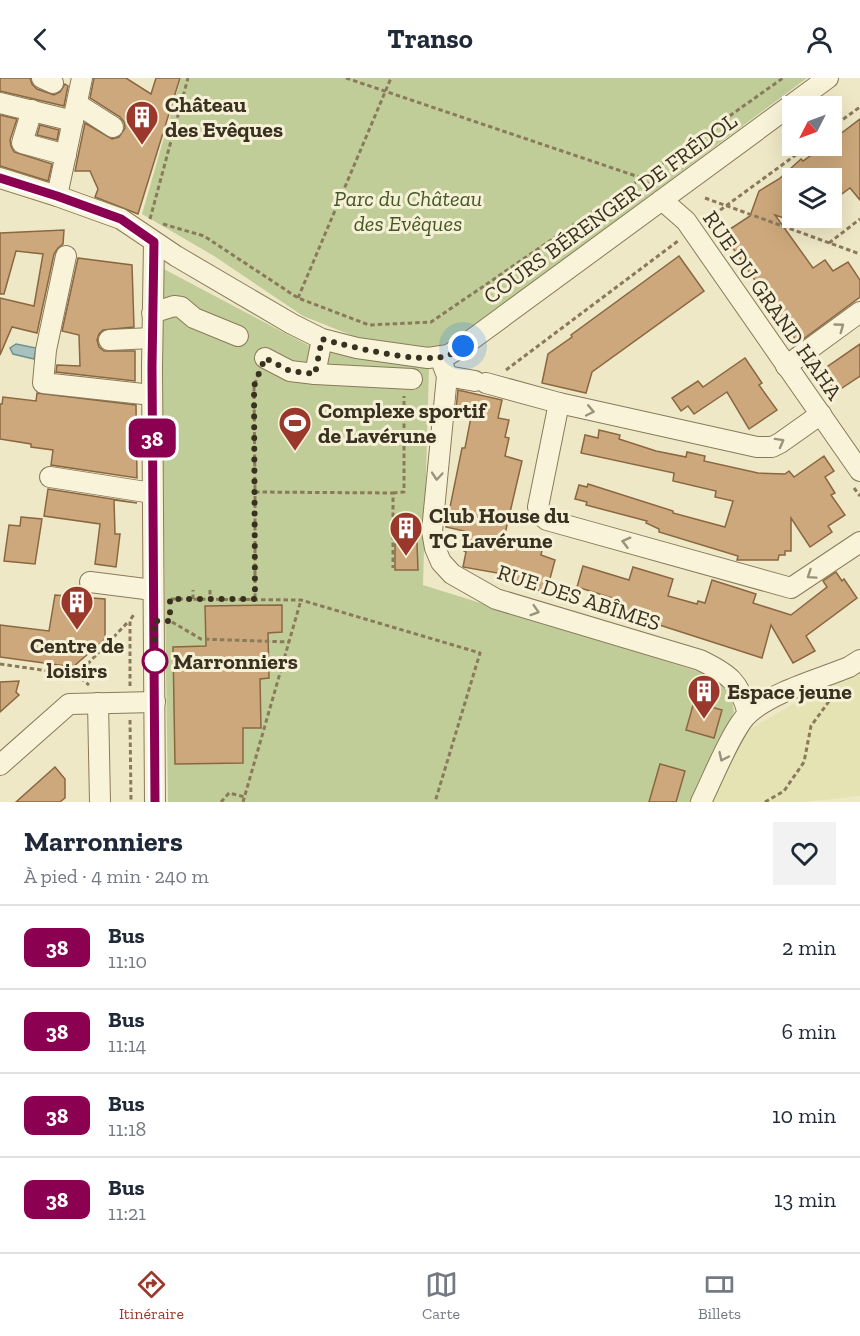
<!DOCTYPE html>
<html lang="fr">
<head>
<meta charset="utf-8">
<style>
	body { margin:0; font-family:"Zilla Slab",serif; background:#f2f2f3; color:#1f2937; height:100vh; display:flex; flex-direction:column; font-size:22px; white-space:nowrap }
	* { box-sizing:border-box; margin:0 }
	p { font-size:20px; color:#747a83 }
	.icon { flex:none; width:33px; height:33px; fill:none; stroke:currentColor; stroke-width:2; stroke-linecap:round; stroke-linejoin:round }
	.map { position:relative; height:724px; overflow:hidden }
	.sheet { display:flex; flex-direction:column; background:#fff; flex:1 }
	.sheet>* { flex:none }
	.badge { padding:0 12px; border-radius:9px; font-size:21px; line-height:39px }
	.needle { width:39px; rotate:228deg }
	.tools { position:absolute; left:782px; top:18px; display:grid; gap:12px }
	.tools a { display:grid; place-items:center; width:60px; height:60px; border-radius:0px; background:#fff; box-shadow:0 6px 24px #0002; font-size:30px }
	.you { position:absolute; width:30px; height:30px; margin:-15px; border:4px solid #fff; border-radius:50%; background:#1a73e8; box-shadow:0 0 0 9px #1a73e833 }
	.map>.badge { position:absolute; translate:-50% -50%; box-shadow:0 0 0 3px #fff }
	.round { display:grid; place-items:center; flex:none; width:63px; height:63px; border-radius:0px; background:#f2f2f3 }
	.headline { display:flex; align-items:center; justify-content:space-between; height:102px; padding:0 24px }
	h1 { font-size:28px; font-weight:800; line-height:45px }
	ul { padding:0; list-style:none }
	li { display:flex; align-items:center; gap:18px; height:84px; padding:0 24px; border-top:2px solid #e0e1e3 }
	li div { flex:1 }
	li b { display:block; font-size:22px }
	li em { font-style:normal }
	li .badge { min-width:66px; font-weight:700; text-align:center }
	header { display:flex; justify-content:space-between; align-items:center; height:78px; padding:0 24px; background:#fff; font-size:27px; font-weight:800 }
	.dock { display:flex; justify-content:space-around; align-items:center; height:84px; border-top:2px solid #e0e1e3; background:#fff; font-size:16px; color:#747a83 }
	.dock a { display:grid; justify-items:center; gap:3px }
	.dock .current { color:#9a382b }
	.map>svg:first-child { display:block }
</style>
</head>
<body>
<header><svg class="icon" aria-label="back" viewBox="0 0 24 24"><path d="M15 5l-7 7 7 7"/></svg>Transo<svg class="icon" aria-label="person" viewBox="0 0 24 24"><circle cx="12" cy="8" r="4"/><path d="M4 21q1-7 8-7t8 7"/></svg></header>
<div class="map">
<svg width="860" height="724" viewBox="0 0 860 724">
	<rect width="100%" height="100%" fill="#efe8c6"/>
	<path fill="#e5e3b3" d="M860,587V718L803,724H707L748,652Z"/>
	<g fill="#c0cd99">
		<path d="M181,0H807L461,258L442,267L428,269L356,259L303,238L214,178L142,136Z"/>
		<path d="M160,189L317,272L429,288L423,507L716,599L731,615L734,634L692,724H168Z"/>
	</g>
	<path fill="#a7c2be" stroke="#6e918d" stroke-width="1.5" d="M16,266L36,270L34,281L13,276L10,270Z"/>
	<g fill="#cda87c" stroke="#8a6741" stroke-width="1.5">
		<path d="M0,0H30L32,6L37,11L54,17L60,14L65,6L68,8L64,28L0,13Z"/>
		<path d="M94,0H126L151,16L156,0H180L138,136L95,119L98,111L90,93H75L85,45L112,61L119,59L125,50L124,44L120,39L90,20Z"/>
		<path d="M0,37L17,41L10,62L11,68L14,74L52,86L48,103L0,88Z"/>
		<path d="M860,41V122L850,110L831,124V100H792V143L775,137L813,190L825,182L833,193L848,184L860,202V219L798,265L726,160L727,159L724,155L750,138L759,113L779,101L801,81L803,83L824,68H831V63Z"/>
		<path d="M40,47L59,52L57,62L37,57Z"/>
		<path d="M64,152L63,166L58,170L54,176L37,255L12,249L0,277V220L34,228L43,176L16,173L4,216H0V155Z"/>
		<path d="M679,178L704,213L592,294L586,315L542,305L548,276L572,259L571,257Z"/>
		<path d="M78,180L132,187L134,249L103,252L99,256L97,262L99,269L104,273H135V303L56,294L57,287L80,288L79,257L62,253Z"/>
		<path d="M860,266V298L836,314L821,293Z"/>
		<path d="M745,280L762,305L759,307L777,332L749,351L727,314L694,336L688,328L681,333L672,320L698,303L703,309Z"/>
		<path d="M458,312L502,322L498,340L509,342L505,359L509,360L505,378L522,383L504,460L542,472L541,477L555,482L548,508H546L544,514L512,504L514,498L463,489L466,474L464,473L465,467H462L464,453L446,449L462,370H465L472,334L456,331Z"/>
		<path d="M37,315L136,327L137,400L51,387L53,372L31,369V366L0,361V326H2L3,319L36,323Z"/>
		<path d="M599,352L620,357L619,361L656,373L686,379L687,374L705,378L704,383L758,395L785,396L789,393L794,399L824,378L834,393L825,399L835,415L831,417L845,437L828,448L832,454L810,469L791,440V473H785V477H779L778,482H737L738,478L659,454V451L646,445L647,443L586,427L587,424L575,421L579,407L587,409L588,406L673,433V435L725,449L733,423L715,419L716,413L673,403L674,395L581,375L585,357L598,360Z"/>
		<path d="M48,411L137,425L114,422L115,456H120L116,489L95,486L100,446L44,438Z"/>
		<path d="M21,439L42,441L35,486L4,483L9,447L20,448Z"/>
		<path d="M417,465L418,492H395V466Z"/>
		<path d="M583,488L629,502L633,489L673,501L668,518L697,526L698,523L705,525L712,502L756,516L753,525L791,537L827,509L823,503L836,494L842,503L844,501L857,520L806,558L815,573L793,585L771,547L762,580L619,534L622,523L577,509Z"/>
		<path d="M55,517L105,521V561L73,589L0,579V547L49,553Z"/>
		<path d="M282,527V554L268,555L269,600L260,601L261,650H243V685L175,686L173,569L206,568L205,528Z"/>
		<path d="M19,603L16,614L19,617L0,634V604Z"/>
		<path d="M694,624L722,632L714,660L686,652Z"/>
		<path d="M660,686L685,693L676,724H649Z"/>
		<path d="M55,689L65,701V720L60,724H16Z"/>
	</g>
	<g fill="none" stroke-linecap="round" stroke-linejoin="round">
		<g stroke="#8a7a5b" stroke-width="22">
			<g id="minor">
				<path d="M42,0L53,5"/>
				<path d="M0,25L73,43"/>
				<path d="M77,26L113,49"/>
				<path d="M32,32L22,65L66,77"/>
				<path d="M0,100L57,118L121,141L176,178L292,246L322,261L357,270L428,280L448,277L463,268L828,0"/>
				<path d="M57,118L82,0"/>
				<path d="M662,122L686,143L860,393"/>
				<path d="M154,164L152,289L155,724"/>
				<path d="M66,178L46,272L43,305L152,317"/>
				<path d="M152,235L174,228L181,229L194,240L238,258"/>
				<path d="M109,262L152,260"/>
				<path d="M440,279L447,298L432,453L435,470L441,484L452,496L496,521L700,582C729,596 740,604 748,636"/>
				<path d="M265,280L290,293L315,296L412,301"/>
				<path d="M786,288L860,234"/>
				<path d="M315,296L322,261"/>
				<path d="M447,298L475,303"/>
				<path d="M486,305L559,325"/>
				<path d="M821,336L780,365L772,369H757L559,325L538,429L541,437L547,442L791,510L860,464"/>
				<path d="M50,399L152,415"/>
				<path d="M90,504L153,512"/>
				<path d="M98,625L100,724"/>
				<path d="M0,687L69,626L155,624"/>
				<path d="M701,724C712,702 733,649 749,635C775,613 817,602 849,589L860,582"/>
			</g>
		</g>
		<g stroke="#8a7a5b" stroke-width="3" stroke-dasharray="4.5 3" stroke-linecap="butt">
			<path d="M346,0L642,100L783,0"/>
			<path d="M831,50L860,29"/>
			<path d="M705,120L860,176"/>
			<path d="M150,141L188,0"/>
			<path d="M708,141L808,68"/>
			<path d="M163,146L204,158L298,220L369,247L431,244L642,100L650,108"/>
			<path d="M829,165L860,141"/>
			<path d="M298,220L391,0"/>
			<path d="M506,292L678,163"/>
			<path d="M259,295L254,308L255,414L393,415V490"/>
			<path d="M854,410L860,418"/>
			<path d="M393,415L404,414V318"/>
			<path d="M210,512V521"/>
			<path d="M255,520V414"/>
			<path d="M171,521L301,522L480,575L435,724"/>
			<path d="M193,521V512"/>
			<path d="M172,544L201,561L289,564"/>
			<path d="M0,586L77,597L89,607"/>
			<path d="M77,597L129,543"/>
			<path d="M130,608V542L135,535"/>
			<path d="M130,642L131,724"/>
			<path d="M221,724L229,715L245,719"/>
			<path d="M243,724L301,522"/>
			<path d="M765,724L784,713L804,684L811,648L835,615"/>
		</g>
		<use href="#minor" stroke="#f9f4d9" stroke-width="20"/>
	</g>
	<defs><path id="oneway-chevron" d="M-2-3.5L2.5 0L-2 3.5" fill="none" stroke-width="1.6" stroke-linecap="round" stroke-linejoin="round" transform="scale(1.5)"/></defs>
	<g stroke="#9a927c">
		<use href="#oneway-chevron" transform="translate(840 249) rotate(-36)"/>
		<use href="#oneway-chevron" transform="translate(590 333) rotate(12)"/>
		<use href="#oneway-chevron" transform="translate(780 364) rotate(-29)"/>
		<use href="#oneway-chevron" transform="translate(437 398) rotate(95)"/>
		<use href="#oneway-chevron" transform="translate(626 464) rotate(-165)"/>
		<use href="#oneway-chevron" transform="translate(811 497) rotate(146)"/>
		<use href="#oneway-chevron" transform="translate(535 533) rotate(17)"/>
		<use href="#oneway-chevron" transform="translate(723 679) rotate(115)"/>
	</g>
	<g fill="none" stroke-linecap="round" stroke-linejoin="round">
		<g stroke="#fff" stroke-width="14">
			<path id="line" d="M0,100L57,118L121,141L154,164L152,289L155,724"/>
		</g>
		<use href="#line" stroke="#8c0052" stroke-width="9"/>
		<path stroke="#3a301f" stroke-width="6" stroke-dasharray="0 10.8" d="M155,583L154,543H170V521H255L254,308L265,280L290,293L315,296L322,261C351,269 419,286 447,278C452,276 458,271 463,268"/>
	</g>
	<defs>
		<g id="building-pin" transform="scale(1.725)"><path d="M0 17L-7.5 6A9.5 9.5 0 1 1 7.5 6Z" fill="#9a382b" stroke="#f6f1d6"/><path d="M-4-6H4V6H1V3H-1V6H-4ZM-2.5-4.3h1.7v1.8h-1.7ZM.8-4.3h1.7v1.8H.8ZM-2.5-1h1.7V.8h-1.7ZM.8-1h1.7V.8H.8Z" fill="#fff"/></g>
		<g id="stadium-pin" transform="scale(1.725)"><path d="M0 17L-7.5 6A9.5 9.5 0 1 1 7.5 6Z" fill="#9a382b" stroke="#f6f1d6"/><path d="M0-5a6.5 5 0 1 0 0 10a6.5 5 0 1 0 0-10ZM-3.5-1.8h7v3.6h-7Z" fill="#fff"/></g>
	</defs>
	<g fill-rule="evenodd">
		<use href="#building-pin" x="142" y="39"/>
		<use href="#stadium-pin" x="295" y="345"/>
		<use href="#building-pin" x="406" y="450"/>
		<use href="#building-pin" x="77" y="524"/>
		<use href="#building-pin" x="704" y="613"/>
	</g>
	<circle fill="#fff" stroke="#8c0052" stroke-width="3" cx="155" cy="583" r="12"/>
	<g text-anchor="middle" stroke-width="6" stroke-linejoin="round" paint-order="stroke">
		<g font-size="22" font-weight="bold" fill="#3a301f" stroke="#f6f1d6" text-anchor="start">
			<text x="165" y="34">Château<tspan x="165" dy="25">des Evêques</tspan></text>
			<text x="318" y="340">Complexe sportif<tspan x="318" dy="25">de Lavérune</tspan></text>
			<text x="429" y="445">Club House du<tspan x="429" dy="25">TC Lavérune</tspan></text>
			<text x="77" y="575" text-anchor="middle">Centre de<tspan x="77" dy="25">loisirs</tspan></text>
			<text x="727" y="621">Espace jeune</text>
		</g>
		<g font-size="22" font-style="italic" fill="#445726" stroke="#f6f1d6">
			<text x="408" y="128">Parc du Château<tspan x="408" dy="25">des Evêques</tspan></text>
		</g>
		<g font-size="22" fill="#3a301f" stroke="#f6f1d6">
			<text transform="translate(610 130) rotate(-36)" y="8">COURS BÉRENGER DE FRÉDOL</text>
			<text transform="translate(773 227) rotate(55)" y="8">RUE DU GRAND HAHA</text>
			<text transform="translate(579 519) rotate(18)" y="8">RUE DES ABÎMES</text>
		</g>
		<g font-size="22" font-weight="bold" fill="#3a301f" stroke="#f6f1d6" text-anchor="start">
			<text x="173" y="591">Marronniers</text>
		</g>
	</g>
</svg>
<div class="tools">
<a><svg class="needle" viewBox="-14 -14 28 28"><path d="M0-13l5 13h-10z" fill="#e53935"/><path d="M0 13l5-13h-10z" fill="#747a83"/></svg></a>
<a><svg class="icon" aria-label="layers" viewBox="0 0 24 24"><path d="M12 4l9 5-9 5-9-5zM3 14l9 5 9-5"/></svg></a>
</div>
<div class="you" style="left:463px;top:268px"></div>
<b class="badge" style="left:152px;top:360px;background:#8c0052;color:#fff">38</b>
</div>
<section class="sheet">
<div class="headline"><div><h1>Marronniers</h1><p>À pied · 4 min · 240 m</p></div><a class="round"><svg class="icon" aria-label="heart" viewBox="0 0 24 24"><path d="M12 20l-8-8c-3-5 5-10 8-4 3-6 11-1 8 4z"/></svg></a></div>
<ul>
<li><span class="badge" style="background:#8c0052;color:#fff">38</span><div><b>Bus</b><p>11:10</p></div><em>2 min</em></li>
<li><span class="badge" style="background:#8c0052;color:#fff">38</span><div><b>Bus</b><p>11:14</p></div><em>6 min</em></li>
<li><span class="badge" style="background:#8c0052;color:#fff">38</span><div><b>Bus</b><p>11:18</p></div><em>10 min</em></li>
<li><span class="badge" style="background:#8c0052;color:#fff">38</span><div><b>Bus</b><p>11:21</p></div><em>13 min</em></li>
</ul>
</section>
<nav class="dock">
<a class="current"><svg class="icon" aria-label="directions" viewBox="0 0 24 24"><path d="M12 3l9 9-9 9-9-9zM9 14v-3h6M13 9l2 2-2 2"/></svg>Itinéraire</a>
<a><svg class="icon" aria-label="map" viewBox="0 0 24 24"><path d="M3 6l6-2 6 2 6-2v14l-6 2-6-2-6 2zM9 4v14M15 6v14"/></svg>Carte</a>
<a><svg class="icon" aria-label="tickets" viewBox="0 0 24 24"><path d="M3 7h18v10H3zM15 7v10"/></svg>Billets</a>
</nav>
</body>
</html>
